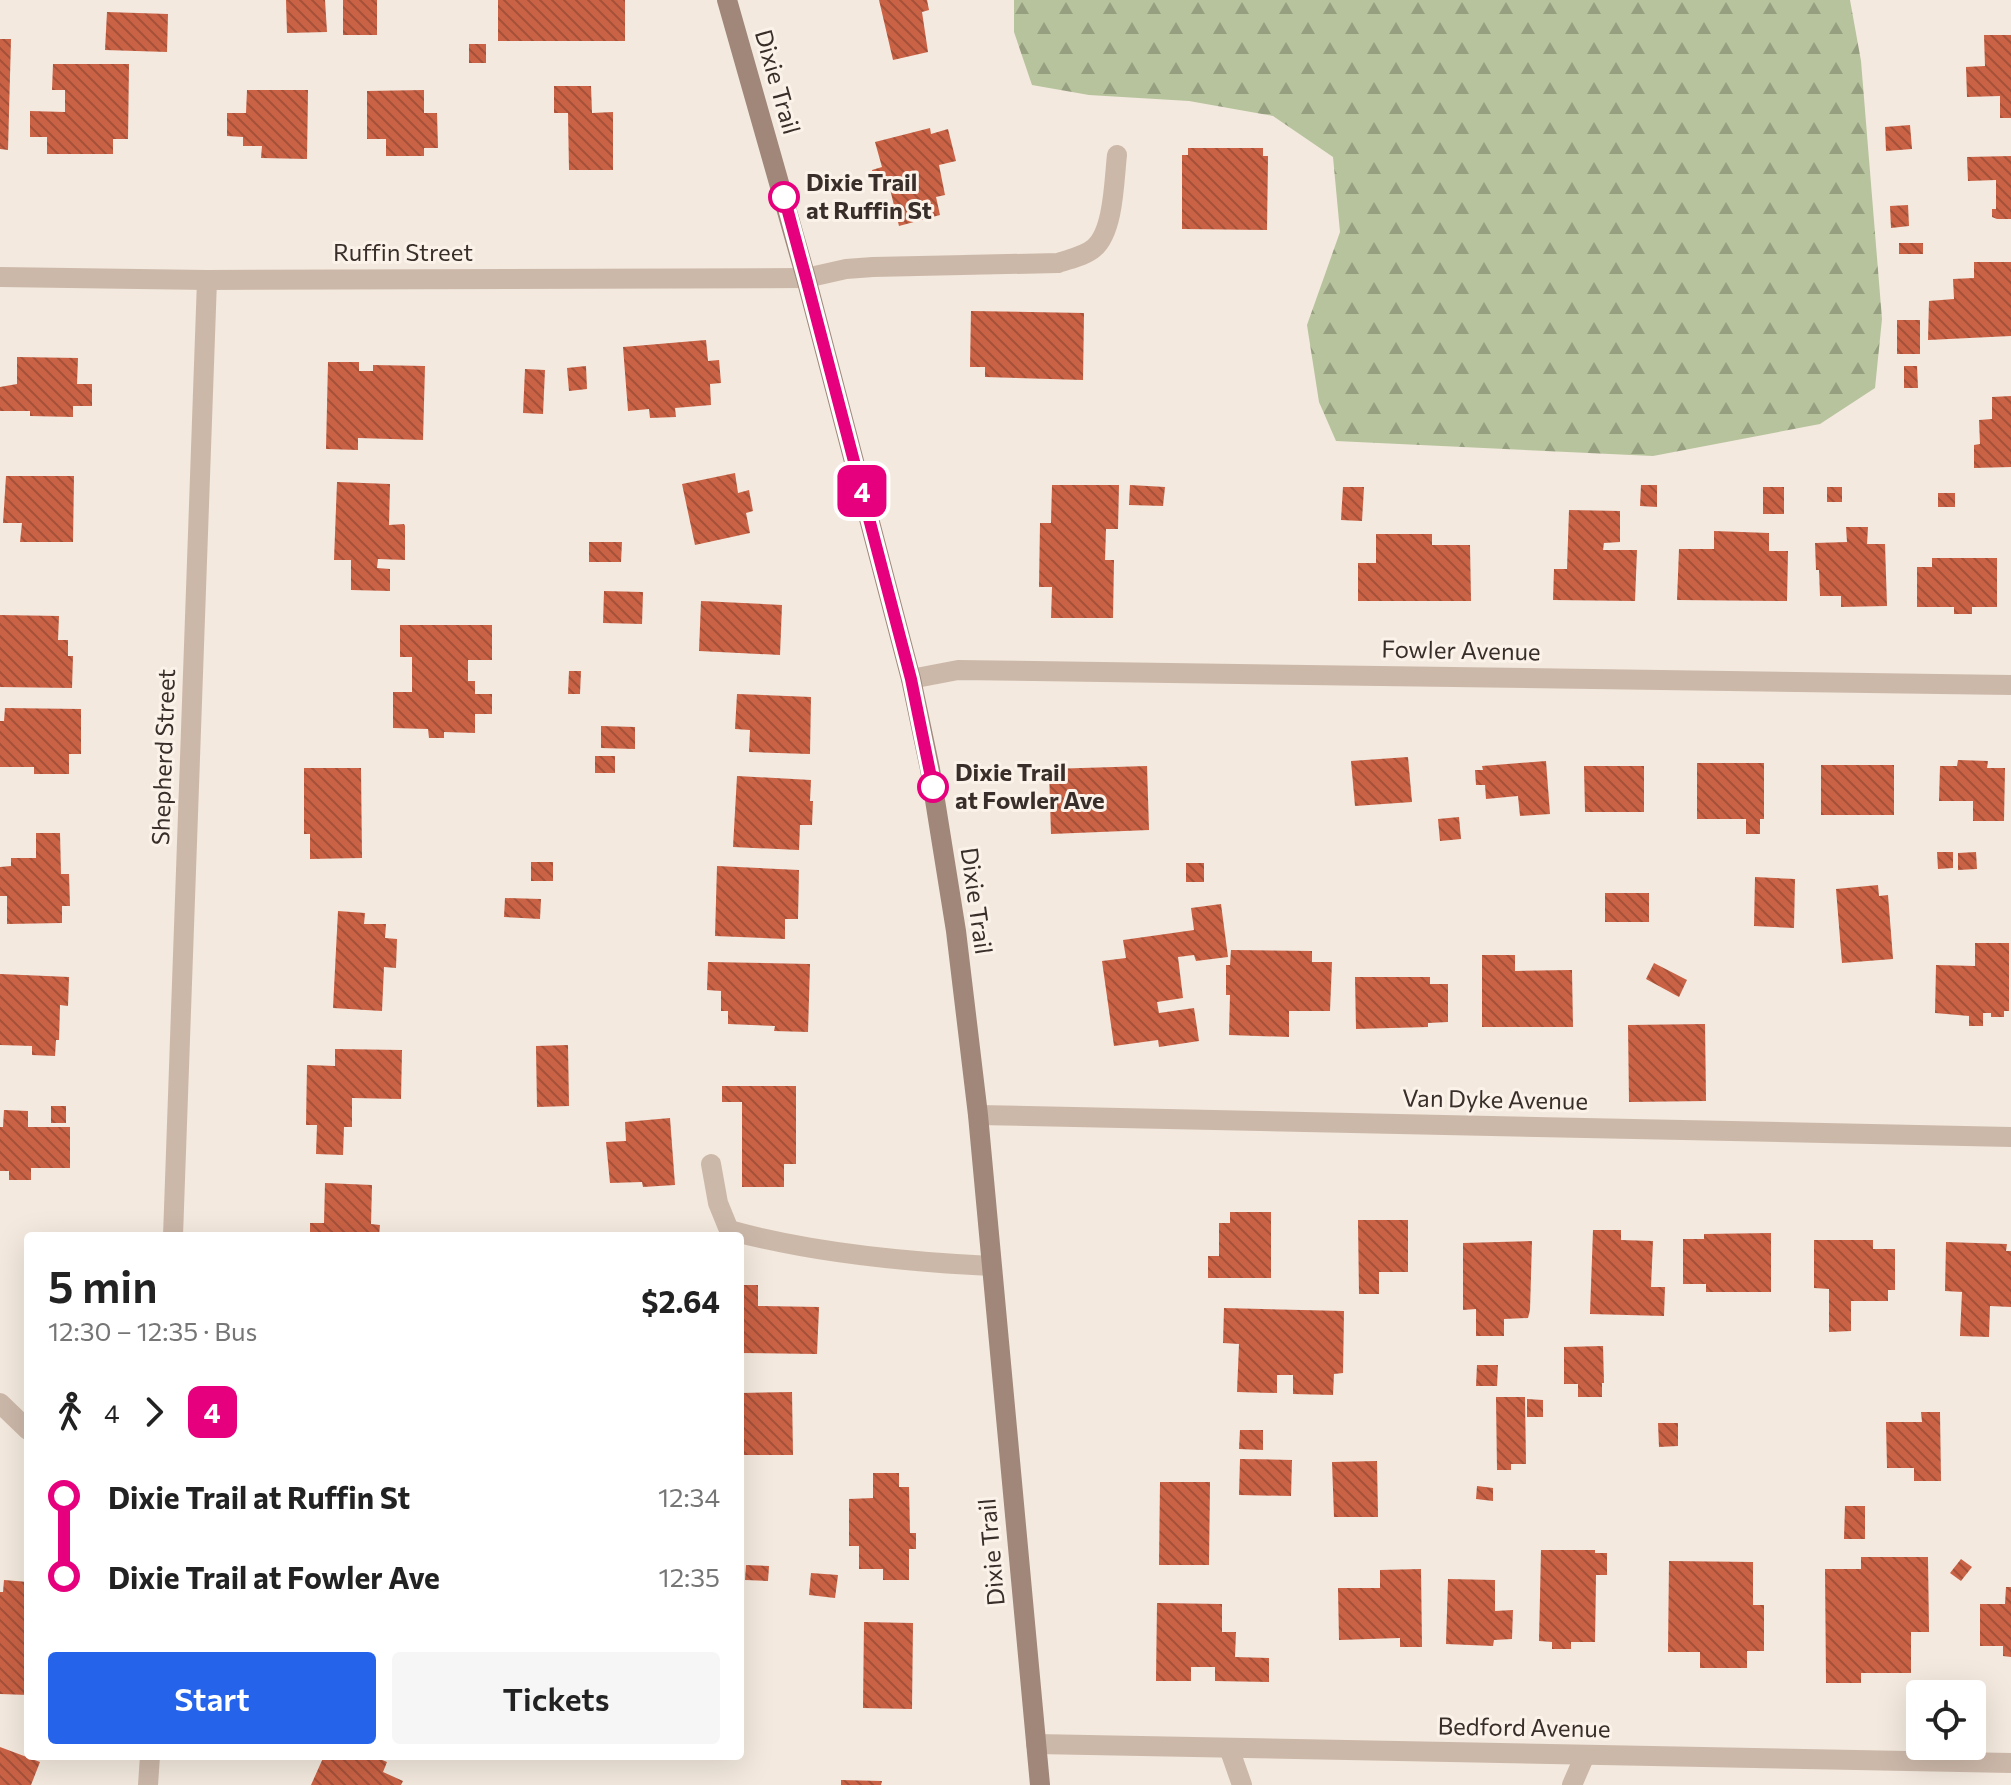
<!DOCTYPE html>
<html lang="en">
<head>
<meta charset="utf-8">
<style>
	body { margin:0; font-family:Commissioner,sans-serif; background:#f6f6f6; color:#222; height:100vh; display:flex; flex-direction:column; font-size:30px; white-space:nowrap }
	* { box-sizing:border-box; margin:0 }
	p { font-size:26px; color:#767676 }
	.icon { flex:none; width:44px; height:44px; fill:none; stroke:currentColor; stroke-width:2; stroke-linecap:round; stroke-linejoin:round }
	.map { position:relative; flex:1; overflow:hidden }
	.side { position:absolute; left:24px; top:1232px; width:720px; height:528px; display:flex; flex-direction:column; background:#fff; border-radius:8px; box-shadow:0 8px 32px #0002 }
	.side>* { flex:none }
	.badge { padding:0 16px; border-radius:12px; font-size:28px; line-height:52px }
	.buttons { position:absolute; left:1906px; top:1680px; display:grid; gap:16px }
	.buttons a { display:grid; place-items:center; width:80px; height:80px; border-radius:8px; background:#fff; box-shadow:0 8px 32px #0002; font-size:40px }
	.map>.badge { position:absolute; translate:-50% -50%; box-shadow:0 0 0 4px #fff }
	.legs { display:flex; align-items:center; gap:12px; height:88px; padding:0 24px; font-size:26px }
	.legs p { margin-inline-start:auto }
	.head { display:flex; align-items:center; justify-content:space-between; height:136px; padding:0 24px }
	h1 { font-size:44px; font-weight:600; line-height:60px }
	.button { display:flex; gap:16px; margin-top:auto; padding:16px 24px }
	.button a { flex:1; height:92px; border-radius:8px; background:#2563eb; color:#fff; font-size:32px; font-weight:600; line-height:92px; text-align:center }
	.button a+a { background:#f6f6f6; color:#222 }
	ul { padding:0 24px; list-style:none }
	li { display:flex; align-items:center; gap:28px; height:80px; font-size:30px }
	li i { display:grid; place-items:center; width:12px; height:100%; margin:0 10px; background:currentColor }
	li i::after { content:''; width:20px; height:20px; margin:-10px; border:6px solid; border-radius:50%; background:#fff }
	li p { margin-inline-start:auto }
	li:first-child i { background:linear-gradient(#0000 50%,currentColor 0) }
	li:last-child i { background:linear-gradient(currentColor 50%,#0000 0) }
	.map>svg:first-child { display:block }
</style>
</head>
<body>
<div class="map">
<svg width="2011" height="1785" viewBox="0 0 2011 1785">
	<defs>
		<pattern id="forest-firs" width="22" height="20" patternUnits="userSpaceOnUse" patternTransform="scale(2)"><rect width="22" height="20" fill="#b7c39d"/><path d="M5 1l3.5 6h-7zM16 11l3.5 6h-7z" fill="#969f80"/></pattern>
		<pattern id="building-back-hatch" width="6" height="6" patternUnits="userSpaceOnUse" patternTransform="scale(2)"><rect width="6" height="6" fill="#ca6245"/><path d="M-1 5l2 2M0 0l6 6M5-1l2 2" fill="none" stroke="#a5513a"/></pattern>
	</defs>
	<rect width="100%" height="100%" fill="#f3e9de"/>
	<path fill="url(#forest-firs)" d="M1014,0H1850L1861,61L1882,319L1875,388L1820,424L1653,456L1336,441L1319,402L1307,325L1340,232L1333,157L1273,116L1189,101L1089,95L1032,85L1014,32Z"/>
	<g fill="url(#building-back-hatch)">
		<path d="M286,0H325L327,32L287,33Z"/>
		<rect x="343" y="0" width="34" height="35"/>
		<rect x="498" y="0" width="127" height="41"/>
		<path d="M879,0H927L929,10L922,12L928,52L893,60Z"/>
		<path d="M107,12L168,14L167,52L105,50Z"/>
		<path d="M1984,35H2011V118H2000V96L1967,97L1966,67L1985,66Z"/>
		<path d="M0,39H11L8,150L0,149Z"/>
		<rect x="469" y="44" width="17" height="19"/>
		<path d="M53,64H129L128,139H113V154H47V137H30V111L65,112V90H52Z"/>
		<path d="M554,86H591L592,113L613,112V170H569L568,113H554Z"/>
		<path d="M247,90H308L307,159L261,158L262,146H243V137L227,136V113H246Z"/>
		<path d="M424,90V113H437L438,148H424V156H386V139H367V91Z"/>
		<path d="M1910,125L1912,149L1886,151L1885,127Z"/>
		<path d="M930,128L931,134L948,129L956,161L939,165L945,195L936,197L940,215L899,226L890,189L877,192L872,170L882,167L875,142Z"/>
		<path d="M1188,148H1263V156H1268L1267,230L1182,229V155H1188Z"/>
		<path d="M2011,156V219H1997L1992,217V209H1996V180L1968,181L1967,157Z"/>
		<path d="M1908,205L1909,226L1891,228L1890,206Z"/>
		<rect x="1899" y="243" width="24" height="11"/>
		<path d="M1974,262H2011V336L1928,340L1929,301L1954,299L1953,279L1974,278Z"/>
		<path d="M971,311L1084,313L1083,380L985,377V367H970Z"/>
		<rect x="1897" y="320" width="23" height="34"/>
		<path d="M706,340L708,361L719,360L721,383L710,384L711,405L675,408L676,417L650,418L649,409L628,411L623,347Z"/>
		<path d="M17,357L78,358L77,384H92V406H73V417L30,416V411H0V387L17,384Z"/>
		<path d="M328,362H359V371H373V365L425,366L423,440L358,438V450L326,449Z"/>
		<path d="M586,366L587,389L569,391L567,368Z"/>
		<path d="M1904,366H1917L1918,388H1904Z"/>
		<path d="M525,369L545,370L543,414L523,413Z"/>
		<path d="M2011,396V467L1974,468V445L1980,444L1979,420L1992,419V397Z"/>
		<path d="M735,473L738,493L749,490L753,511L746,513L750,533L695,545L682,484Z"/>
		<path d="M6,476H74L73,542H20L22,523H3Z"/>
		<path d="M337,482L390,484L389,525L404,524L405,526V560L378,559L377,568L390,569V591L351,590V560H334Z"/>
		<path d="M1052,485H1119L1118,529H1106L1105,560H1114L1113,618H1051L1052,587H1039L1040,523H1051Z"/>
		<path d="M1130,485L1165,487L1163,506L1129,505Z"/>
		<path d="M1641,485H1657V507L1640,506Z"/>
		<path d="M1343,487H1364L1362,521L1341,520Z"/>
		<rect x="1763" y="487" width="21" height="27"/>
		<rect x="1827" y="487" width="15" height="15"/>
		<rect x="1938" y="493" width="17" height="14"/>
		<path d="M1569,510L1620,511V542L1604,543L1603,550H1637L1635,601L1553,600L1554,569H1567Z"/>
		<path d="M1846,527H1868L1867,544H1885L1887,606L1841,607V596H1820L1819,570H1816L1815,543L1847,542Z"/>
		<path d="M1714,531L1769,533V551H1788L1787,601L1677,600L1679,549H1714Z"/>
		<path d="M1376,534H1432V545H1470L1471,601H1358V563H1376Z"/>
		<path d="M589,542H622L621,562H589Z"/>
		<path d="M1932,558H1997V607H1972V614H1954V607H1917V567H1932Z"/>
		<path d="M604,591L643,592L642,624L603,623Z"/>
		<path d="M701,601L782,605L780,655L699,651Z"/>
		<path d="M0,615L59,616L58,640H68V656H73L72,688L0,687Z"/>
		<path d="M400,625H492V660H468V681H475V694H492V714H475V733L444,732V738H429L428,729L393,728V692H412V657H400Z"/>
		<path d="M569,671H581L580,694H568Z"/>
		<path d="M737,694L811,697L810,754L749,752L750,730L735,729Z"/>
		<path d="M5,708L81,709V754H69V774H34V767H0V721H4Z"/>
		<path d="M601,726L635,727V749L601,748Z"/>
		<rect x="595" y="756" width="20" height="17"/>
		<path d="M1408,757L1412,802L1355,806L1351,761Z"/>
		<path d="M1958,760L1988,761L1987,768H2005L2004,821H1973V801H1939L1940,766H1957Z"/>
		<path d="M1546,761L1550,814L1520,816L1518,796L1486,799L1485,785H1476L1475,770H1483L1482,766Z"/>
		<path d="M1697,763H1764V819H1760V834H1746V819H1697Z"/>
		<rect x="1821" y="765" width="73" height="50"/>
		<path d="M1147,766L1149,830L1051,834L1049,769Z"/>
		<path d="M1584,766H1644V812H1585Z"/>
		<path d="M304,768H361L362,858L310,859V834H304Z"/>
		<path d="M737,776L811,780L810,801H813L812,825H800L799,850L733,847Z"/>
		<path d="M1459,817L1461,839L1440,841L1438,819Z"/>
		<path d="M36,833H60L61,874H69L70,906H62V923L7,924V896H0V867L11,866V858H36Z"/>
		<path d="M1937,852H1953V868L1938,869Z"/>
		<path d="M1976,852L1977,869L1958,870V853Z"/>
		<rect x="531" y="862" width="22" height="19"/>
		<rect x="1186" y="863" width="18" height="19"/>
		<path d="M717,866L799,870L798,919H785V939L715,936Z"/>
		<path d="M1755,877L1795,879L1794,928L1754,926Z"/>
		<path d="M1878,885L1879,896L1888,895L1893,959L1842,963L1836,889Z"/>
		<rect x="1605" y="893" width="44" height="29"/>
		<path d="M505,898L541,899L540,919L504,917Z"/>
		<path d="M1221,904L1228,957L1196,961L1194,955L1178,957L1183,998L1157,1002L1159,1013L1194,1008L1199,1041L1159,1047L1158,1040L1114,1046L1102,961L1126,958L1123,940L1194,930L1191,908Z"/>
		<path d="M338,911L365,913L364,924H386L385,938L397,939L396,968L384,967L382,1011L333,1008Z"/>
		<path d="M1975,943H2009V1011H2004V1017H1991V1013H1983V1026H1969V1016L1935,1013L1936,965L1975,966Z"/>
		<path d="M1231,950L1312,951V962H1332L1330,1011H1289V1037L1229,1035L1230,995H1226V965H1230Z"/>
		<path d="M1482,955H1515V971L1572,970L1573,1027H1482Z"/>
		<path d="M708,962L810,964L808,1032L774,1031L775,1026L728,1024V1011H721V991L707,990Z"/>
		<path d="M1654,963L1687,980L1679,997L1646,979Z"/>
		<path d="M0,974L69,977L68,1006L60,1005L59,1040H56L55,1056L32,1055V1046L0,1045Z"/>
		<path d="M1355,977H1430V984H1448V1022L1428,1023V1027L1356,1029Z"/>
		<path d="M1705,1024L1706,1101L1629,1102L1628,1025Z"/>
		<path d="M568,1045L569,1106L537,1107L536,1046Z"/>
		<path d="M335,1049L402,1050L401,1099L352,1098V1127H344L343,1155L316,1154L317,1125H306L307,1065L335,1066Z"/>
		<path d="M722,1086H796V1164H784V1187H742V1102H722Z"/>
		<rect x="51" y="1106" width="15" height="17"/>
		<path d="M4,1110L28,1111V1127H70V1168H31V1180H9V1171H0V1127H3Z"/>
		<path d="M670,1118L675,1185L643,1187L642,1182L610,1183L606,1142L626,1141L625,1122Z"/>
		<path d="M325,1183L372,1185L371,1224L380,1225L379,1236H310V1223H324Z"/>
		<path d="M1230,1212H1271V1278H1208V1256H1219V1223H1230Z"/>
		<path d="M1358,1220H1408V1272H1379V1294H1359Z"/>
		<path d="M1593,1230H1621V1240L1653,1241L1651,1287H1665L1664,1316L1590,1314Z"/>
		<path d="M1771,1233V1292H1706V1284H1683V1239H1704V1234Z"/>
		<path d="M1814,1240H1873V1249H1895V1290H1888V1301H1851V1331L1829,1332V1289L1814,1288Z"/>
		<path d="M1532,1241L1530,1310L1528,1318L1504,1319V1336H1476V1309L1463,1310V1243Z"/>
		<path d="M1946,1242L2007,1244L2006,1251H2011V1307L1990,1306L1989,1337L1960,1336L1962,1292L1945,1291Z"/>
		<path d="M740,1285H758V1306L819,1307L817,1354L740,1353Z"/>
		<path d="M1224,1308L1344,1311L1343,1373L1334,1374L1333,1395L1293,1394V1375H1277V1393L1237,1392L1239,1344L1223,1343Z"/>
		<path d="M1603,1346L1604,1383H1602V1397H1578V1384H1564V1347Z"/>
		<path d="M1477,1365H1498L1497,1386H1476Z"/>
		<path d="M792,1392L793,1455H740V1393Z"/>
		<path d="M1496,1397H1525L1526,1464H1511V1470H1497Z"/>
		<path d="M1527,1399L1543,1400V1417H1527Z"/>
		<path d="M1921,1412H1940L1941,1481H1914V1468H1887L1886,1422H1922Z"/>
		<path d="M1658,1423H1678V1446L1659,1447Z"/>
		<path d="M1240,1430H1263V1450L1239,1449Z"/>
		<path d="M1240,1459L1292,1460L1291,1496L1239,1495Z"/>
		<path d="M1377,1461L1378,1517H1334L1332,1462Z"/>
		<path d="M873,1473H899V1487H909L910,1533H916V1549H909V1580H883V1569H859V1546H849V1499L873,1498Z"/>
		<path d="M1160,1482H1210L1209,1565H1159Z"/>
		<path d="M1477,1486L1493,1488V1501L1476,1499Z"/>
		<path d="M1845,1506H1865V1539H1844Z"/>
		<path d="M1541,1550H1595V1553H1607V1575H1596L1595,1642H1571V1649H1552V1642L1539,1641Z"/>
		<path d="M1861,1557H1928L1929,1632H1911V1673H1861V1683H1826L1825,1569H1861Z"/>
		<path d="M1961,1559L1972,1567L1961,1581L1950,1573Z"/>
		<path d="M1669,1561L1753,1562V1605H1764V1651H1747V1668H1700V1652H1668Z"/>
		<path d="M746,1565L769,1566L768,1581L745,1580Z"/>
		<path d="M1421,1569L1422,1647H1400V1638L1339,1640L1338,1588H1380V1570Z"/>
		<path d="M811,1573L838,1575L835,1598L809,1595Z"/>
		<path d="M1448,1579L1495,1580V1611L1513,1610L1512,1639L1494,1640L1493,1646L1446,1644Z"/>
		<path d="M4,1580L28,1582V1695L0,1694V1592H3Z"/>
		<path d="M2006,1587H2011V1657L2003,1656V1646H1980V1604H2005Z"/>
		<path d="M1157,1603L1222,1604V1632H1236L1235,1657L1269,1658V1682L1215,1681V1667H1191V1681H1156Z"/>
		<path d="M864,1622L913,1623L912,1709L863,1708Z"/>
		<path d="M0,1747L40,1762L31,1785H0Z"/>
		<path d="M324,1756H373L387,1762L383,1772L403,1781L401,1785H311Z"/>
		<path d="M841,1780L882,1781L881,1785H841Z"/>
	</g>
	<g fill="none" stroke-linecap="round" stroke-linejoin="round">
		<g stroke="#ccb8a9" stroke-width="20">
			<path d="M806,278L846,269L873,267L1058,263C1069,259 1085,256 1094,248C1114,231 1114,180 1117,155"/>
			<path d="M711,1164L718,1203L729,1230C811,1253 906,1262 991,1266"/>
			<path d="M1229,1748L1242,1785"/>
			<path d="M1572,1785L1585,1755"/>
		</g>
		<g stroke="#ccb8a9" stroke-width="20">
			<path d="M0,277L207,280L806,278"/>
			<path d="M911,679L958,670L2011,685"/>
			<path d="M978,1115L2011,1137"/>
			<path d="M173,1236L207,280"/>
			<path d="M0,1403L28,1430"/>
			<path d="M1036,1744L2011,1763"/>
			<path d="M148,1785L150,1756"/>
		</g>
		<path stroke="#a0877a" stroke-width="20" d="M727,0L806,278L911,679L930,769L956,931L978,1115L1040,1785"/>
	</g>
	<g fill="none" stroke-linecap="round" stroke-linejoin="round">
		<g stroke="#fff" stroke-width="18">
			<path id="line-1" d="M784,197L806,278L911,679L933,787"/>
		</g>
		<use href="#line-1" stroke="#e6007e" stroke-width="12"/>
	</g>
	<g fill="#fff" stroke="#e6007e" stroke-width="4">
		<circle cx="784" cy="197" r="14"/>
		<circle cx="933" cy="787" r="14"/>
	</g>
	<g text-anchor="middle" stroke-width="6" stroke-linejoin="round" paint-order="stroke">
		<g font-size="24" fill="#392e29" stroke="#fbf3ea">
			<text transform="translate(777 82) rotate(74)" y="8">Dixie Trail</text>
			<text x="403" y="261">Ruffin Street</text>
			<text transform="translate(1461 651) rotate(1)" y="8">Fowler Avenue</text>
			<text transform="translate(164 757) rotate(-88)" y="8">Shepherd Street</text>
			<text transform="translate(976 901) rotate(82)" y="8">Dixie Trail</text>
			<text transform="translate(1495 1100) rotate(1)" y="8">Van Dyke Avenue</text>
			<text transform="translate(992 1552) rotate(-95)" y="8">Dixie Trail</text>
			<text transform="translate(1524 1728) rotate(1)" y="8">Bedford Avenue</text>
		</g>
		<g font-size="24" font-weight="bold" fill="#392e29" stroke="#fbf3ea" text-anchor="start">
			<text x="806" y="191">Dixie Trail<tspan x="806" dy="28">at Ruffin St</tspan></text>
			<text x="955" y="781">Dixie Trail<tspan x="955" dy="28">at Fowler Ave</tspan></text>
		</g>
	</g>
</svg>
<div class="buttons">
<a><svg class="icon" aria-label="locate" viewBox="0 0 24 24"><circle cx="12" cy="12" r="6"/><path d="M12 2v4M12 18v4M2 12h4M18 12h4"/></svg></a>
</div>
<b class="badge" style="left:862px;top:491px;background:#e6007e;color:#fff">4</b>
<section class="side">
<div class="head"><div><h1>5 min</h1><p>12:30 – 12:35 · Bus</p></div><b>$2.64</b></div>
<div class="legs"><svg class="icon" aria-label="walk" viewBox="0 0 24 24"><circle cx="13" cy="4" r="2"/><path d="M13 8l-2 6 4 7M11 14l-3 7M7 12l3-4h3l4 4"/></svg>4<svg class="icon" aria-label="forward" viewBox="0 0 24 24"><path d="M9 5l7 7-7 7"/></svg><b class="badge" style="background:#e6007e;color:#fff">4</b></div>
<ul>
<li><i style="color:#e6007e"></i><b>Dixie Trail at Ruffin St</b><p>12:34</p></li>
<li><i style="color:#e6007e"></i><b>Dixie Trail at Fowler Ave</b><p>12:35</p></li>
</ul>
<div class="button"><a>Start</a><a>Tickets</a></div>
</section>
</div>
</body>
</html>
